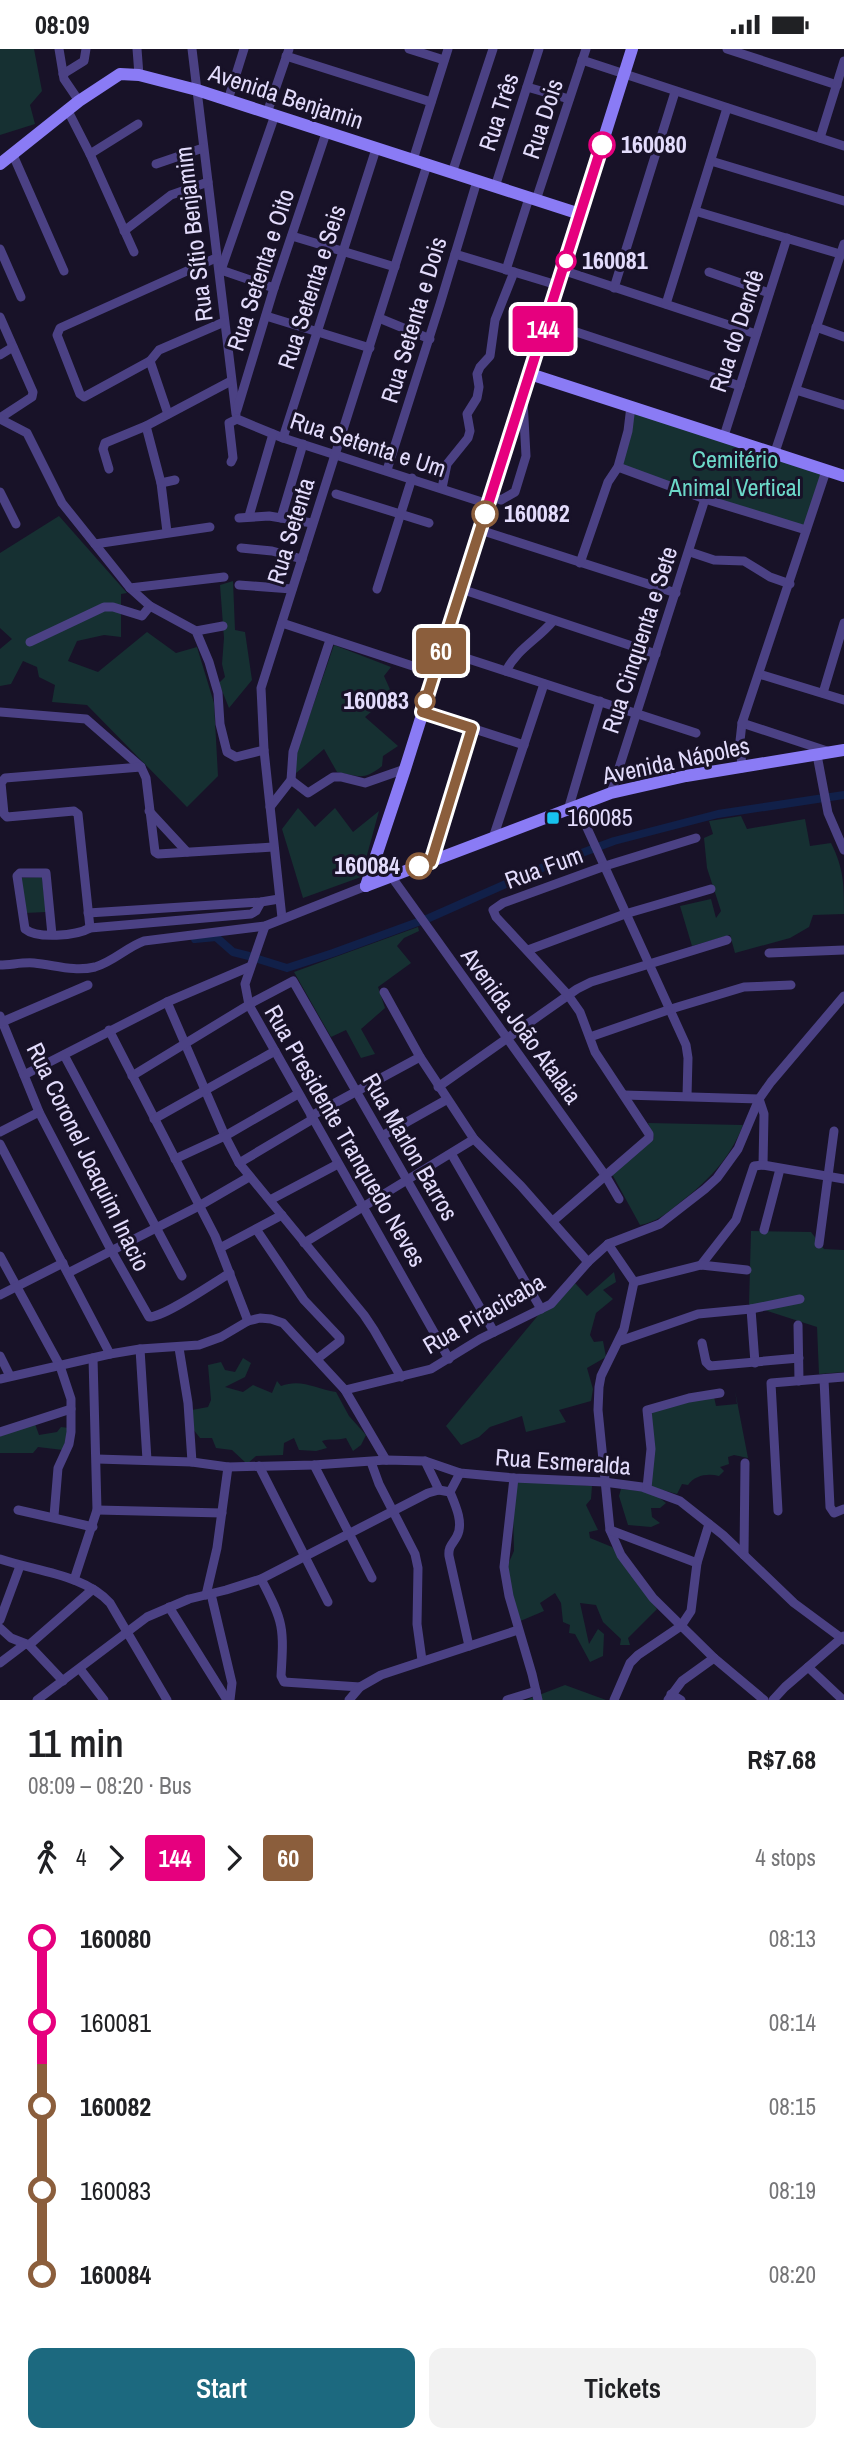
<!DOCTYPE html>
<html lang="en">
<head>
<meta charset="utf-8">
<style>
	body { margin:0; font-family:"Archivo Narrow",sans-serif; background:#f2f2f2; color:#202124; height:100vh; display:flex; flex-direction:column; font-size:26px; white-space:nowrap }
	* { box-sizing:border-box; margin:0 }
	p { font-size:23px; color:#757577 }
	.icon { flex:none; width:38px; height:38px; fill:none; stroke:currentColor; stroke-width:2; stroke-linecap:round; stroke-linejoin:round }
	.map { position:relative; height:1651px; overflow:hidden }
	.sheet { display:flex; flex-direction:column; background:#fff; flex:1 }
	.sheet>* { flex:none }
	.badge { padding:0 14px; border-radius:5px; font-size:24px; line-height:46px }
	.map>.badge { position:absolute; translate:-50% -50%; box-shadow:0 0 0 4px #fff }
	.legs { display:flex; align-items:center; gap:10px; height:77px; padding:0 28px; font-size:23px }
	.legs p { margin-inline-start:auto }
	.overview { display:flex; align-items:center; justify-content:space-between; height:119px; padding:0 28px }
	h1 { font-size:38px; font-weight:600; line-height:52px }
	.button { display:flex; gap:14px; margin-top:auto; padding:14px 28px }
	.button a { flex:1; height:80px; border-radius:14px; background:#1c697f; color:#fff; font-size:28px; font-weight:600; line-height:80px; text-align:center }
	.button a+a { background:#f2f2f2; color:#202124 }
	ul { padding:0 28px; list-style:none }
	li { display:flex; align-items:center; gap:24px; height:84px; font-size:26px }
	li i { display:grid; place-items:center; width:10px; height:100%; margin:0 9px; background:currentColor }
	li i::after { content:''; width:18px; height:18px; margin:-9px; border:5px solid; border-radius:50%; background:#fff }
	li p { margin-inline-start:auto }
	li:first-child i { background:linear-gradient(#0000 50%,currentColor 0) }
	li:last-child i { background:linear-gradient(currentColor 50%,#0000 0) }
	.status { display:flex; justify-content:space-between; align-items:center; height:49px; padding:0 35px; background:#fff; direction:ltr }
	.status svg { height:19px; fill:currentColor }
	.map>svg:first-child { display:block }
</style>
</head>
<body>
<div class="status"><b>08:09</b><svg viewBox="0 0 49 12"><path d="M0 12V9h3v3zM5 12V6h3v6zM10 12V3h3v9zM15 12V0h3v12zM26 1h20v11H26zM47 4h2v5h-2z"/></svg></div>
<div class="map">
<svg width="844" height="1651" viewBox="0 0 844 1651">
	<rect width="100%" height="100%" fill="#181228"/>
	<g fill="#163032">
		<path d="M0,0H34L42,42L30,56L35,75L0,86Z"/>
		<path d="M631,357L826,422L806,481L618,418Z"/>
		<path d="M59,467L127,544L121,545V588L104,586L77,592L68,612L98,623L147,583L176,604L197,598L214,654L218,727L187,758L87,656L52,653L55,636L39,628L37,618L23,612L11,635L0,637V600L12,590L0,579V504Z"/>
		<path d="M233,532L235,581L245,583L252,631L229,659L219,634L225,628L222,615L224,589L220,536Z"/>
		<path d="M334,596L391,618L384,627L392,645L365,668L398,697L383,707L382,717C364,732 358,727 337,723L324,700L295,725L294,712Z"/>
		<path d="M298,759L315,778L335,759L353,783L379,762L361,828L303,849L282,780Z"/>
		<path d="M741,767L747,780L805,770L810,797L831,794C844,820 844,836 844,865L813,866L809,878L790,889L735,904L730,886L692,897L680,857L711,850L716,869L721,862L707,819L704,789L713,785L709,772Z"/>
		<path d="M42,828L46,863L25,864L20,829Z"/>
		<path d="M418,878L419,882L404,889L397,897L411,914L378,938L385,959L361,980L375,1005L361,1009L346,981L331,988L294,923Z"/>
		<path d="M648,1074L743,1076C730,1110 707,1133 678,1155C666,1165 656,1173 640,1176L612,1125L654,1089Z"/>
		<path d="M751,1182L811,1183L824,1200L844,1201V1323L819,1325L817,1278L749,1256Z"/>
		<path d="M614,1223L616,1233L603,1241L613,1250L596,1264L590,1286L594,1293L603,1292L606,1308L587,1319L593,1340L591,1352L559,1361L566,1373L526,1383L522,1367L490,1378L479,1388L461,1396L446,1377L545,1258L575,1234L587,1247Z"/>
		<path d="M243,1309L251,1314L245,1328L225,1338L243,1343L253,1336L272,1344L277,1332L281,1337C301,1329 316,1340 336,1343L349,1367L366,1386L361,1396L353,1402L346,1389C337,1392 329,1389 322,1392L327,1399L316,1402L299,1401L294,1389L284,1394L283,1406L256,1407L247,1415L232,1401L216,1399L212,1389H200L193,1380L192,1361L208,1358L211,1351L208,1316L221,1313L225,1321L235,1323Z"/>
		<path d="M735,1342L748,1409L734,1406L728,1408L729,1415L720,1418L724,1422L719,1427C708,1424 695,1426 688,1436L682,1435L677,1445L651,1438L652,1360L714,1348L716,1357L737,1355Z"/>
		<path d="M34,1372L39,1386L57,1383L61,1378L69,1379L63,1401L38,1398L33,1404H0V1384Z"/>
		<path d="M518,1432L592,1437L591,1450L586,1456L598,1481L589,1483L590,1489L612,1498L657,1560L628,1589L630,1596H620L621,1590L603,1573L596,1556L580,1554L589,1595L598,1580L604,1585L603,1607L590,1613L575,1585L569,1584L570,1576L563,1573L561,1554L555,1544L540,1554L544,1562L518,1573L506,1520L514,1502L513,1460Z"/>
		<path d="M621,1440L652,1443L666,1454L660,1459H651L652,1468L660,1474L651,1478L628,1476L619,1447Z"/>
		<path d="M565,1636L606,1651H526Z"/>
	</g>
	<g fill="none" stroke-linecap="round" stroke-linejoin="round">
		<g stroke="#112049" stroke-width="8">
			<path d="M195,890L216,888L233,903L249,907"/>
			<path d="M258,910L287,919L333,904L429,869L544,818L614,792L718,765L844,746"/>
		</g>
		<g stroke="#4b4184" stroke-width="9">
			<path d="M59,0L64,30L79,52"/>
			<path d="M137,0L139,26"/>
			<path d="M192,0L236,365"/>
			<path d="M409,0L444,11"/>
			<path d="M727,0L837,36"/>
			<path d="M286,7L431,53"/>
			<path d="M582,11L844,97"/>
			<path d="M63,25L84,12L86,0"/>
			<path d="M527,38L569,50"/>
			<path d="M228,51L244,0"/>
			<path d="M68,62L90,105L134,203"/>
			<path d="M267,64L289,0"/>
			<path d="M820,89L844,12"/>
			<path d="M90,105L138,75"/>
			<path d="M13,106L64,222"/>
			<path d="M413,111L448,0"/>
			<path d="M711,112L844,152"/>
			<path d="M156,115L203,99"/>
			<path d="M452,124L493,0"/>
			<path d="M495,138L539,0"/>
			<path d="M536,151L586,0"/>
			<path d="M695,162L840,205"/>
			<path d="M124,182L171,146L208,133"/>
			<path d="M292,187L395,218"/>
			<path d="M0,200L21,248"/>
			<path d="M455,205L557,236"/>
			<path d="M216,209L60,279L57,286L80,345L84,348L150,312L159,301L224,273"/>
			<path d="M221,221L274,239"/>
			<path d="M506,221L529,149"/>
			<path d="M562,221L756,285"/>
			<path d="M709,223L769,244"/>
			<path d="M220,224L275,66"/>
			<path d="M614,239L675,43"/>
			<path d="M666,255L727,59"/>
			<path d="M266,267L370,299"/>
			<path d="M0,268L33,343L32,348L0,369"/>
			<path d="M379,269L430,290"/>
			<path d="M546,273L740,337"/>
			<path d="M816,278L844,288"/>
			<path d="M0,306L13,298"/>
			<path d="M150,312L168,365"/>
			<path d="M796,341L844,356"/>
			<path d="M237,361L274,239L326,84"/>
			<path d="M0,370L27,384L62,454L130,539L150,557L196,582L209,613L218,644L220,675L227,703L236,708L264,701"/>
			<path d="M237,370L283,389L488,455"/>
			<path d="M146,377L161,434L167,483"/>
			<path d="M724,387L787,189"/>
			<path d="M283,389L376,100"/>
			<path d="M775,403L844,195"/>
			<path d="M231,413L233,409L229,374L237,370"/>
			<path d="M618,418L705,450L806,481"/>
			<path d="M109,420L103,400L105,394L146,377L231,332"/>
			<path d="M387,421L440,255L477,132"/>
			<path d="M161,434L175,431"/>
			<path d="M442,439L447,415L468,389L470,382L467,365L477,349L479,338L477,325L480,318L490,307L495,271L514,223"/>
			<path d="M0,443L16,475"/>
			<path d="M336,445L429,474"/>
			<path d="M491,447L501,451L515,443L526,407L523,351"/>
			<path d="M249,467L273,385"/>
			<path d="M239,469L269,467L312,474"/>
			<path d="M281,469L303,395"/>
			<path d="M480,481L676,544"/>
			<path d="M95,495L210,478"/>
			<path d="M241,499L272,502L302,510"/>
			<path d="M690,503L714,511L744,512L770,528L790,535"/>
			<path d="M580,514L608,433L618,418L628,382L631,357"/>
			<path d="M239,536L292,540"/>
			<path d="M130,539L224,528"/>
			<path d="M377,540L412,429"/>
			<path d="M461,540L656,605"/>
			<path d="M282,574L434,624"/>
			<path d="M196,582L223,577"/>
			<path d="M30,593L104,558H113L142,567L150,557"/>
			<path d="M441,601L696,684"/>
			<path d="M506,622C518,599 537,591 553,572"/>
			<path d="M759,625L844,651"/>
			<path d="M823,644L844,574"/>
			<path d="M0,663L86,670L141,718L146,729L155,803L158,805L273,798"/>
			<path d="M422,663L524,696"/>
			<path d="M742,674L827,702"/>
			<path d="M817,706L828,764L844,801"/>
			<path d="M742,719L740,692L742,674L826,422"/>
			<path d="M291,731L308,744L333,728H341L365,734L405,720"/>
			<path d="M611,744L705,450"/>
			<path d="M577,757L686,996L688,1009L687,1047"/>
			<path d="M270,758L291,731L293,703L330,591"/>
			<path d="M568,761L600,652"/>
			<path d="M149,762L187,803"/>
			<path d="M493,789L544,635"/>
			<path d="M431,813L472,679"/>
			<path d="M391,827L605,1126L619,1150"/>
			<path d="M88,864L261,853L279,850"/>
			<path d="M282,869L264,701L261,639L427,116"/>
			<path d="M265,877L245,935L249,956L449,1310"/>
			<path d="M90,879L78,765L74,762L7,768L4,765L1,734L5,729L141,718"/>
			<path d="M52,886L46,824H20L17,827L25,880C37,890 76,887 90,879L251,865L256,862L261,853"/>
			<path d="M528,901L625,865L711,840"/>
			<path d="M769,904L844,901"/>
			<path d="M0,916C11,916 22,913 34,914C55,916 74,923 95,918C113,913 127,898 144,892L265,877L366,837"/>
			<path d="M384,943L420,1008L474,1090L521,1137L588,1213"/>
			<path d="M167,953L225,1087L239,1114L364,1266L374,1281L401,1328"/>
			<path d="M0,967L39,1063L111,1201L149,1268C165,1268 213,1234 230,1224"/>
			<path d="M2,973L88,936"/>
			<path d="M109,981L215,1187L248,1272"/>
			<path d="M590,988L671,960L744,938L791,936"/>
			<path d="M64,1006L182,1227"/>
			<path d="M24,1026L167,953L249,918"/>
			<path d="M132,1027L255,952L293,932L494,1283"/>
			<path d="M438,1038L577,940L591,933L727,891"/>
			<path d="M624,1046L759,1050"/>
			<path d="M759,1050L764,1065L763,1116"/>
			<path d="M311,1067L420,1008"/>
			<path d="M154,1070L275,1002"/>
			<path d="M0,1083L39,1063"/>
			<path d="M382,1087L446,1051"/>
			<path d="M0,1095L110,1305"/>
			<path d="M452,1106L541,1260"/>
			<path d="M175,1110L225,1087L298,1045"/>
			<path d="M239,1114L313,1070"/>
			<path d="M270,1151L338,1115"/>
			<path d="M553,1172L649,1089V1085L595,1003L580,963L568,946L496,868L493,861L503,854L605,817L696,789"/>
			<path d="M256,1180L304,1251L340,1289V1292L317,1310"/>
			<path d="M764,1181L780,1120"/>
			<path d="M304,1194L474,1090"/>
			<path d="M608,1195L634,1233L624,1280L601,1327L599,1338L598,1361L610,1481L621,1506L653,1549L714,1609L764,1651"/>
			<path d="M819,1195L834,1082"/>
			<path d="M220,1199L282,1166"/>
			<path d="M0,1207L60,1317L71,1350V1383L69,1395L58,1419L54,1467"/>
			<path d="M701,1216L736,1171L754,1117L763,1116L844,1130"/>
			<path d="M68,1224L199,1157L249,1128"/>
			<path d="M634,1233L701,1216L747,1221"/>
			<path d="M0,1246L63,1214"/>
			<path d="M751,1260L755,1314"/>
			<path d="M798,1276L799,1332"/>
			<path d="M620,1292L698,1265L751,1260L800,1250"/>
			<path d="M702,1294L706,1313L710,1317L799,1309"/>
			<path d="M179,1299L188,1354L192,1413"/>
			<path d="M140,1300L147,1411"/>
			<path d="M0,1307L10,1327"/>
			<path d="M0,1330L110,1305L140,1300L199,1296L221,1288L248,1272L260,1269L271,1270L283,1274L345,1341L386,1411"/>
			<path d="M824,1330L830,1458L834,1464L844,1460"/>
			<path d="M345,1341L431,1320L480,1290L551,1255L588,1213L608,1195L660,1175L705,1140L717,1129L738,1100L759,1050L771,1033L844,947"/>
			<path d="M0,1383L71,1360"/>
			<path d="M97,1410L192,1413L228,1418L314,1416L386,1411L425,1412L460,1424L514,1429L604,1433L642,1438L680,1452L723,1486L794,1554L844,1591"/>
			<path d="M425,1412L439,1441"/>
			<path d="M371,1413L379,1435L415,1505L418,1519L417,1575L422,1611"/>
			<path d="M314,1416L372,1529"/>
			<path d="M259,1417L328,1553"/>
			<path d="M514,1429L504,1518L509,1547L532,1625L538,1651"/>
			<path d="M647,1439L651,1400L647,1361L689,1349L720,1344"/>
			<path d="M450,1443C455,1455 464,1474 457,1487C453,1495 448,1497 449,1507L469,1597"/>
			<path d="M18,1461L93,1478"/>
			<path d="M97,1461L222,1464"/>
			<path d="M778,1462L771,1334L844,1328"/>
			<path d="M610,1481L697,1514"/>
			<path d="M744,1506L745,1414"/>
			<path d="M0,1510C35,1522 84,1525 110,1554L167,1651"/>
			<path d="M261,1530C284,1573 284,1579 281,1627L284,1633L360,1638"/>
			<path d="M74,1531L97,1461L93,1309"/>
			<path d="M211,1545L232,1634L230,1651"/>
			<path d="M206,1546L217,1499L228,1418"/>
			<path d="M169,1558L227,1651"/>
			<path d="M0,1571L20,1517"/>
			<path d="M0,1579L11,1589L29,1596L63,1632"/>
			<path d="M29,1596L93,1540"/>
			<path d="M0,1614L25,1595"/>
			<path d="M808,1618L843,1651"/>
			<path d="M80,1620L104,1651"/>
			<path d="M671,1645L681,1651"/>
			<path d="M37,1651L147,1568L189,1550L226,1541L261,1530L428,1444L439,1441L450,1443L460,1424"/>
			<path d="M349,1651L360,1638L381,1626L518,1581"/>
			<path d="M507,1651L536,1642"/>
			<path d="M614,1651L630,1614L638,1606L681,1577L691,1562L697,1514L709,1475"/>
			<path d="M668,1651L682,1632L714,1609"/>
			<path d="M773,1651L785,1638L844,1587"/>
		</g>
		<g stroke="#8a7bf5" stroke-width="12">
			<path d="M0,115L79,52L120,25L139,26L197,41L580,165"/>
			<path d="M530,325L844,427"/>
			<path d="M366,837L405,720L632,0"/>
			<path d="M366,837L611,744L686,727L844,701"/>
		</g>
	</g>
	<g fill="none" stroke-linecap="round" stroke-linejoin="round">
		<g stroke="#fff" stroke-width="16">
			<path id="line-1" d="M485,465L602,96"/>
		</g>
		<g stroke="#fff" stroke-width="16">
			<path id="line-2" d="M419,817L431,813L472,679L422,663L485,465"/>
		</g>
		<use href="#line-1" stroke="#e6007e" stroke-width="10"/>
		<use href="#line-2" stroke="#8b5e3c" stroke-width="10"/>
	</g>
	<g fill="#fff" stroke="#e6007e" stroke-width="3.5">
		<circle cx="602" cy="96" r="12"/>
		<circle cx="566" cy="212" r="9"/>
	</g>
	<g fill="#fff" stroke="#8b5e3c" stroke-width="3.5">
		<circle cx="485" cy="465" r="12"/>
		<circle cx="425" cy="652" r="9"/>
		<circle cx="419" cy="817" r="12"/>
	</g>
	<rect fill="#17c2ee" stroke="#181228" stroke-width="2.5" x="546" y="762" width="14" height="14" rx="3.5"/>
	<g text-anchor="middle" stroke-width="6" stroke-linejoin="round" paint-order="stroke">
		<g font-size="24" fill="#e3dcfc" stroke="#181228">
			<text transform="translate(286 48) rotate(18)" y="8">Avenida Benjamin</text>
			<text transform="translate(499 63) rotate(-72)" y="8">Rua Três</text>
			<text transform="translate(543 70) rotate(-72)" y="8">Rua Dois</text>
			<text transform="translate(194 185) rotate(-97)" y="8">Rua Sítio Benjamim</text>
			<text transform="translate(261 221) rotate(-72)" y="8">Rua Setenta e Oito</text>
			<text transform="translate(312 238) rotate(-72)" y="8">Rua Setenta e Seis</text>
			<text transform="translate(414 271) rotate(-73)" y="8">Rua Setenta e Dois</text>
			<text transform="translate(737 282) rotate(-72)" y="8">Rua do Dendê</text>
			<text transform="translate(368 396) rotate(18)" y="8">Rua Setenta e Um</text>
			<text transform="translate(291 482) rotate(-73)" y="8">Rua Setenta</text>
			<text transform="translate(640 591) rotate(-72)" y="8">Rua Cinquenta e Sete</text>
			<text transform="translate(676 712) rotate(-12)" y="8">Avenida Nápoles</text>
			<text transform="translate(544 819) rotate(-20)" y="8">Rua Fum</text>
			<text transform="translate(521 977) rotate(54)" y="8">Avenida João Atalaia</text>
			<text transform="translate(345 1087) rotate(60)" y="8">Rua Presidente Tranquedo Neves</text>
			<text transform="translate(410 1098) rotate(60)" y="8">Rua Marlon Barros</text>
			<text transform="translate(88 1108) rotate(64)" y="8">Rua Coronel Joaquim Inacio</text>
			<text transform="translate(484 1265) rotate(-30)" y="8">Rua Piracicaba</text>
			<text transform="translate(563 1413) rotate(4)" y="8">Rua Esmeralda</text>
		</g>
		<g font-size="24" font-weight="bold" fill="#e3dcfc" stroke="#181228" text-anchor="start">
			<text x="621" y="104">160080</text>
			<text x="582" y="220">160081</text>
			<text x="504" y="473">160082</text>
			<text x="409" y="660" text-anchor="end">160083</text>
			<text x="400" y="825" text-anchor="end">160084</text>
		</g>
		<g font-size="24" fill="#6cd8c9" stroke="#181228">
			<text x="735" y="419">Cemitério<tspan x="735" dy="28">Animal Vertical</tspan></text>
		</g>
		<g font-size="24" fill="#e3dcfc" stroke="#181228" text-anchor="start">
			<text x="567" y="777">160085</text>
		</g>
	</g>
</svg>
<b class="badge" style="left:543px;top:280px;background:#e6007e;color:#fff">144</b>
<b class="badge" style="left:441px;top:602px;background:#8b5e3c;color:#fff">60</b>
</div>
<section class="sheet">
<div class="overview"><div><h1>11 min</h1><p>08:09 – 08:20 · Bus</p></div><b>R$7.68</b></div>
<div class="legs"><svg class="icon" aria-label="walk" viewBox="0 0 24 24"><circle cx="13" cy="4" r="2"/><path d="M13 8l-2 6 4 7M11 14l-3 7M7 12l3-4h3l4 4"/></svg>4<svg class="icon" aria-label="forward" viewBox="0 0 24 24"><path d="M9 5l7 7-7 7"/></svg><b class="badge" style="background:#e6007e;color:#fff">144</b><svg class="icon" aria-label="forward" viewBox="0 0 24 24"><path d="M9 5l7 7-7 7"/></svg><b class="badge" style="background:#8b5e3c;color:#fff">60</b><p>4 stops</p></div>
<ul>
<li><i style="color:#e6007e"></i><b>160080</b><p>08:13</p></li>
<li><i style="color:#e6007e"></i><span>160081</span><p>08:14</p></li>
<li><i style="color:#8b5e3c"></i><b>160082</b><p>08:15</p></li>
<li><i style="color:#8b5e3c"></i><span>160083</span><p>08:19</p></li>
<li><i style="color:#8b5e3c"></i><b>160084</b><p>08:20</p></li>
</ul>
<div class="button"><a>Start</a><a>Tickets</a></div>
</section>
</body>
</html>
